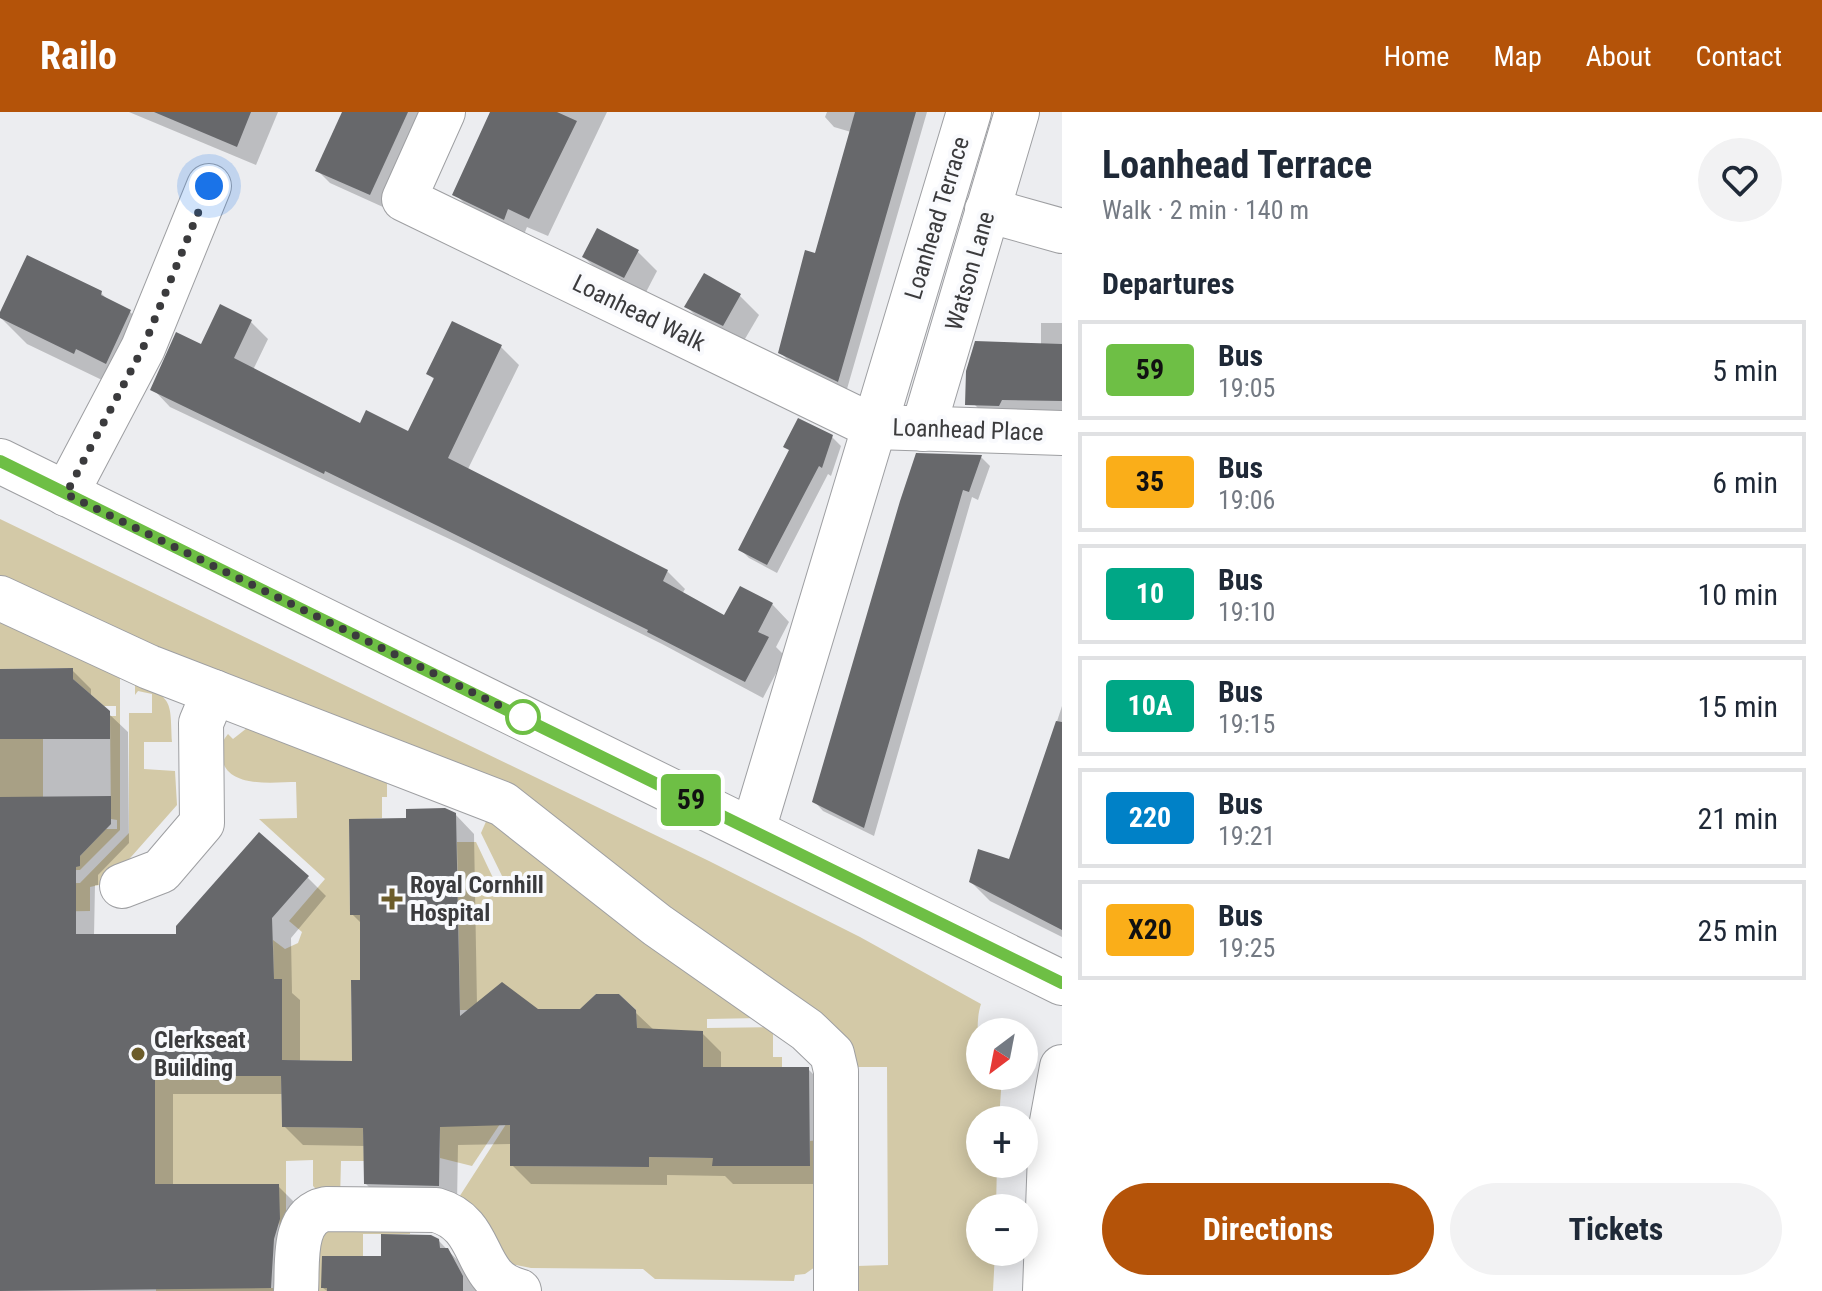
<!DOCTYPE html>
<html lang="en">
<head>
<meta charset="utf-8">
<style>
	body { margin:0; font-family:"Roboto Condensed",sans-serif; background:#f2f2f3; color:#1f2937; height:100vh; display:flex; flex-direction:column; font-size:30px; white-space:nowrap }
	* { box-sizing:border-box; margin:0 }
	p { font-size:26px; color:#747a83 }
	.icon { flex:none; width:44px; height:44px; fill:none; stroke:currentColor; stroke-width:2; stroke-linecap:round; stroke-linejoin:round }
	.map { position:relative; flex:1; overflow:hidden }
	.panel { display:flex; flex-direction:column; background:#fff; width:760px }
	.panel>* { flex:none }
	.badge { padding:0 16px; border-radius:6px; font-size:28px; line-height:52px }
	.needle { width:52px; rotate:212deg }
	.controls { position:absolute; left:966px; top:906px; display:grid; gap:16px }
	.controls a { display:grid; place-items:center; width:72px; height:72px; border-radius:50%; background:#fff; box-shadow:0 4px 20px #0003; font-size:40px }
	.you { position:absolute; width:40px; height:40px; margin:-20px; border:6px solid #fff; border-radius:50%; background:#1a73e8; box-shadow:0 0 0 12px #1a73e833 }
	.map>.badge { position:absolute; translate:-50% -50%; box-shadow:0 0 0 4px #fff }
	h2 { padding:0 40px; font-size:30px; line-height:72px }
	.round { display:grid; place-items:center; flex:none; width:84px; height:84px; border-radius:42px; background:#f2f2f3 }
	.summary { display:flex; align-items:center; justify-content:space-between; height:136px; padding:0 40px }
	h1 { font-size:38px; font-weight:700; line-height:60px }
	.action { display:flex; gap:16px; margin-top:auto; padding:16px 40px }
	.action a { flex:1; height:92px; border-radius:48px; background:#b45309; color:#fff; font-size:32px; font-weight:700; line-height:92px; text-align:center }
	.action a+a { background:#f2f2f3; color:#1f2937 }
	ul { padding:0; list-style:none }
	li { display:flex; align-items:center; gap:24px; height:100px; margin:0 16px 12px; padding:0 24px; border:4px solid #e0e1e3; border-radius:0px }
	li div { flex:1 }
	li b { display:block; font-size:30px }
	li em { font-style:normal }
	li .badge { min-width:88px; font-weight:700; text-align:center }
	header { display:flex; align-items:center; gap:48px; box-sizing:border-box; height:112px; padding:0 40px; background:#b45309; color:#fff }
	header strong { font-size:38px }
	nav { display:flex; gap:44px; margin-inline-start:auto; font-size:28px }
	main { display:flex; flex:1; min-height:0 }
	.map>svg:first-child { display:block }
</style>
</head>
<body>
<header>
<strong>Railo</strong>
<nav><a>Home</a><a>Map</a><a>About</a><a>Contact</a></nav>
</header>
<main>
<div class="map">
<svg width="1062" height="1179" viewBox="0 0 1062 1179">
	<rect width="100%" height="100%" fill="#ecedf0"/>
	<g fill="#d3c9a7">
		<path d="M0,407L709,749L860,825L981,892C974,913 980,941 980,964H1002L999,1008H980V1052H997L996,1096H980V1140H995L993,1179H857V1154L888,1153L887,955H855L519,689L0,474Z"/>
		<path d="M0,507L120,561V718L80,758L3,759L79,754L80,744L106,717H117V708L111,707L110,604H116V594H104L73,567L72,556L0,557Z"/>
		<path d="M135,568C174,588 170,588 172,630H144V657L175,659L177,693L108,771L90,775V799L31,800L12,772L80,771L129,721V601H152V582L138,579L135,583Z"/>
		<path d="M247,616L387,666V685H382V706L349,708L350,803H360V868H351L352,949L275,948L273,828L285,837L298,831L302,820L289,809L325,767L259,707L297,706L296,670C274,670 227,677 222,646C221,636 221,630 228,622L233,627Z"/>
		<rect x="0" y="627" width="43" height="58"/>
		<path d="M488,705L760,906L707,907V916L773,915V945H782V955H615L637,922L636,898L619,882H596L581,897L460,898L457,730H476L494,768V778L503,782L504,768L481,721Z"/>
		<path d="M155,964H281L282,1015L363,1016L364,1049H341L340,1089L320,1081L313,1074V1048L286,1049V1179H156V1176H280L279,1072H155Z"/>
		<path d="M510,997L472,1054L440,1046V1015Z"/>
		<path d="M510,1006L511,1054L649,1055V1045L713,1046V1054H810V1029L819,1028L815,1155L805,1162L795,1163L794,1169L655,1167L643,1157L531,1156L511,1152L454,1093Z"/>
		<path d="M410,1115V1122H363V1144H327V1179H308L320,1119Z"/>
	</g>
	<g fill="#0003">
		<path d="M129,0H278L256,53Z"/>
		<path d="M344,0H427L383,95L330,71L317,58Z"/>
		<path d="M492,0H607L548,124L527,115L523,125L474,101L455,82Z"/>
		<path d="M827,0H927L847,277L790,250L780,240L817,143L851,20L834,15L825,5Z"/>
		<path d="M638,140L657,159L644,184L603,164L584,145Z"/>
		<path d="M101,181L109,189L130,200L158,227L102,268L27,232L0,205Z"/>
		<path d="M740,184L759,203L742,232L706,214L687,195Z"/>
		<path d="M251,210L268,227L253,258L361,313L409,322L435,268L428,262L452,211L501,235L519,253L467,359L667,459L685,477L682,482L725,506L772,492L789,510L776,535L785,544L763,586L662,532L460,432L170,295L153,277L201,234Z"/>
		<path d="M1041,211H1062V303L983,301L967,285L1041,233Z"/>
		<path d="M832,325L841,334L831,364L828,362L777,461L749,446L740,437L791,340Z"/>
		<path d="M981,345L990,354L978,388L972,385L874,724L823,699L814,689L902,389Z"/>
		<path d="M72,558L91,577V585L128,620L129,731L98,763V773H95L94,824H178L307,765L326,784L291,826L292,881L300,888V951H354L362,870V812L352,802L408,708L455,702L474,722L477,893L537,899H581L618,884L655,919L702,921L721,940V957H808L827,976L829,1072H733L725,1064L667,1063V1073L531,1072L512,1053V1032L458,1033L457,1092L385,1091L366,1072L365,1034L303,1033L284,1014L283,982H173V1074H278L297,1093L290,1179H0V559Z"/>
		<path d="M1062,594V825L990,789L971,770L1011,750Z"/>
		<path d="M439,1129L467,1158L478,1179H327L323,1176L383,1146Z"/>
	</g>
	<g fill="#67686b">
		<path d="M154,0H251L237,35Z"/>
		<path d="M342,0H408L370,83L315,59Z"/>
		<path d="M490,0H557L577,9L529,107L508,97L504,108L452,83Z"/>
		<path d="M855,0H916L838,270L778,241L805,138L815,141Z"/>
		<path d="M597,116L639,138L624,166L582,145Z"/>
		<path d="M27,143L102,179L101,183L131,198L106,252L76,237L74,242L0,206V200Z"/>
		<path d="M704,161L741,182L723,214L684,195Z"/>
		<path d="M220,192L252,208L234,246L360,311L366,298L408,319L434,266L426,262L452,209L502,233L448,346L668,458L663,469L724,503L740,474L773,491L758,520L769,525L745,570L647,520L648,518L440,415L325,359L324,362L150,278L176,220L201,232Z"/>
		<path d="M975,229L1062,232V289L1002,288L999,294L965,293L966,259Z"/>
		<path d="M798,306L833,323L822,356L819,354L767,453L738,438L789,338L783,335Z"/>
		<path d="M916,341L982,343L969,380L963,378L864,716L812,690L900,389Z"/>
		<path d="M73,556V567L110,599V627H0V557Z"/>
		<path d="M1056,609L1062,610V818L969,770L978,737L1009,747Z"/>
		<path d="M111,684V712L80,744V754L76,755V822H176V814L259,720L309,764L272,806L274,867H282V948L352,949L351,868H360V803H350L349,707L406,706V697L445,696L456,701L460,904L502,870L538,897H580L596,882H619L636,898L637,916L703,919V955H809L810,1054H712L713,1046L649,1045V1055L510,1054V1013L440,1015L439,1074L364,1072L363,1016L282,1015L281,964H155V1072H279L280,1107L274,1127L271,1176L0,1179V685Z"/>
		<path d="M381,1122L431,1123L439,1127L440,1136H448L463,1164V1179H327V1176H321L322,1144H381Z"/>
	</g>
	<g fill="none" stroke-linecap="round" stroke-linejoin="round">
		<g stroke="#9e9fa2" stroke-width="46">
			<g id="minor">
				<path d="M443,0L404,87L874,315L1062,321"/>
				<path d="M987,98L1062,119"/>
				<path d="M923,317L1017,0"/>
				<path d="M66,382L143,236L209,74"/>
				<path d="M0,486L149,555L503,692L657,813L807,918L832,942L836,959V1179"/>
				<path d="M753,718L969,0"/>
				<path d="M122,774L161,759L202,711L201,611L214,580"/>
				<path d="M296,1179C298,1152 291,1104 326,1097L436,1098C488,1113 470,1167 519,1179"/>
				<path d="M1045,1179L1051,1015L1062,955"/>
			</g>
		</g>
		<g stroke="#9e9fa2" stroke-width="46">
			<path id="major" d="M0,349L1062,871"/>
		</g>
		<use href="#minor" stroke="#fff" stroke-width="44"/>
		<use href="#major" stroke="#fff" stroke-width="44"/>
	</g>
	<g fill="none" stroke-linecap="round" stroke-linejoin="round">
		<g stroke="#fff" stroke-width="18">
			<path id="line" d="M0,349L1062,871"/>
		</g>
		<use href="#line" stroke="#6ebf45" stroke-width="12"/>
		<path stroke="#3b3b3d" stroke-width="8" stroke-dasharray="0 14.4" d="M209,74L143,236L66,382L523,605"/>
	</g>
	<circle fill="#fff" stroke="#6ebf45" stroke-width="4" cx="523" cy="605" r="16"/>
	<g fill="#6c5c2a" stroke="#f9fafd" stroke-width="3">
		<path d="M388 775h8v8h8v8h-8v8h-8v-8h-8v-8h8z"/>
		<circle cx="138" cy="942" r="8"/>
	</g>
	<g text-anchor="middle" stroke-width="8" stroke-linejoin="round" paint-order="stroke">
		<g font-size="24" fill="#3b3b3d" stroke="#f9fafd">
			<text transform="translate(937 106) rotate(-73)" y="8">Loanhead Terrace</text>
			<text transform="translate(970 159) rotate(-74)" y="8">Watson Lane</text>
			<text transform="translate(639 201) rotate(26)" y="8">Loanhead Walk</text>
			<text transform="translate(968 318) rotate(2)" y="8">Loanhead Place</text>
		</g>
		<g font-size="24" font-weight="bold" fill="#3b3b3d" stroke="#f9fafd" text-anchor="start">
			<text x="410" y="781">Royal Cornhill<tspan x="410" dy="28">Hospital</tspan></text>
			<text x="154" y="936">Clerkseat<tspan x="154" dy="28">Building</tspan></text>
		</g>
	</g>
</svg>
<div class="controls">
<a><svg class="needle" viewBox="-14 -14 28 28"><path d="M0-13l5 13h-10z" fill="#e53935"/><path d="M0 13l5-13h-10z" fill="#747a83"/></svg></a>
<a>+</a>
<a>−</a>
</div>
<div class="you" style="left:209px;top:74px"></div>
<b class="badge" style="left:691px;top:688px;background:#6ebf45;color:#111">59</b>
</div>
<section class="panel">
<div class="summary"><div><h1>Loanhead Terrace</h1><p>Walk · 2 min · 140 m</p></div><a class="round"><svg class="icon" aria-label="heart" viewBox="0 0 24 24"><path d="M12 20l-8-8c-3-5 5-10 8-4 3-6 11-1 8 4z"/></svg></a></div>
<h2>Departures</h2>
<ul>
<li><span class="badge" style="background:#6ebf45;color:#111">59</span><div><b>Bus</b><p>19:05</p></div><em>5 min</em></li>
<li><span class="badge" style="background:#faae19;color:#111">35</span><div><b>Bus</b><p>19:06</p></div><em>6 min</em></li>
<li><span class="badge" style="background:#00a786;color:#fff">10</span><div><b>Bus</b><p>19:10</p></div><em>10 min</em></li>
<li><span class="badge" style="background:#00a786;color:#fff">10A</span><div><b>Bus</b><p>19:15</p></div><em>15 min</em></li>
<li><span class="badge" style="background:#0081c7;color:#fff">220</span><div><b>Bus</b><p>19:21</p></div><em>21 min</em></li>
<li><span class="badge" style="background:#faae19;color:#111">X20</span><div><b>Bus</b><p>19:25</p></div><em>25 min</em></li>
</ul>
<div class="action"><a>Directions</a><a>Tickets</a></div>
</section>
</main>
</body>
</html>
